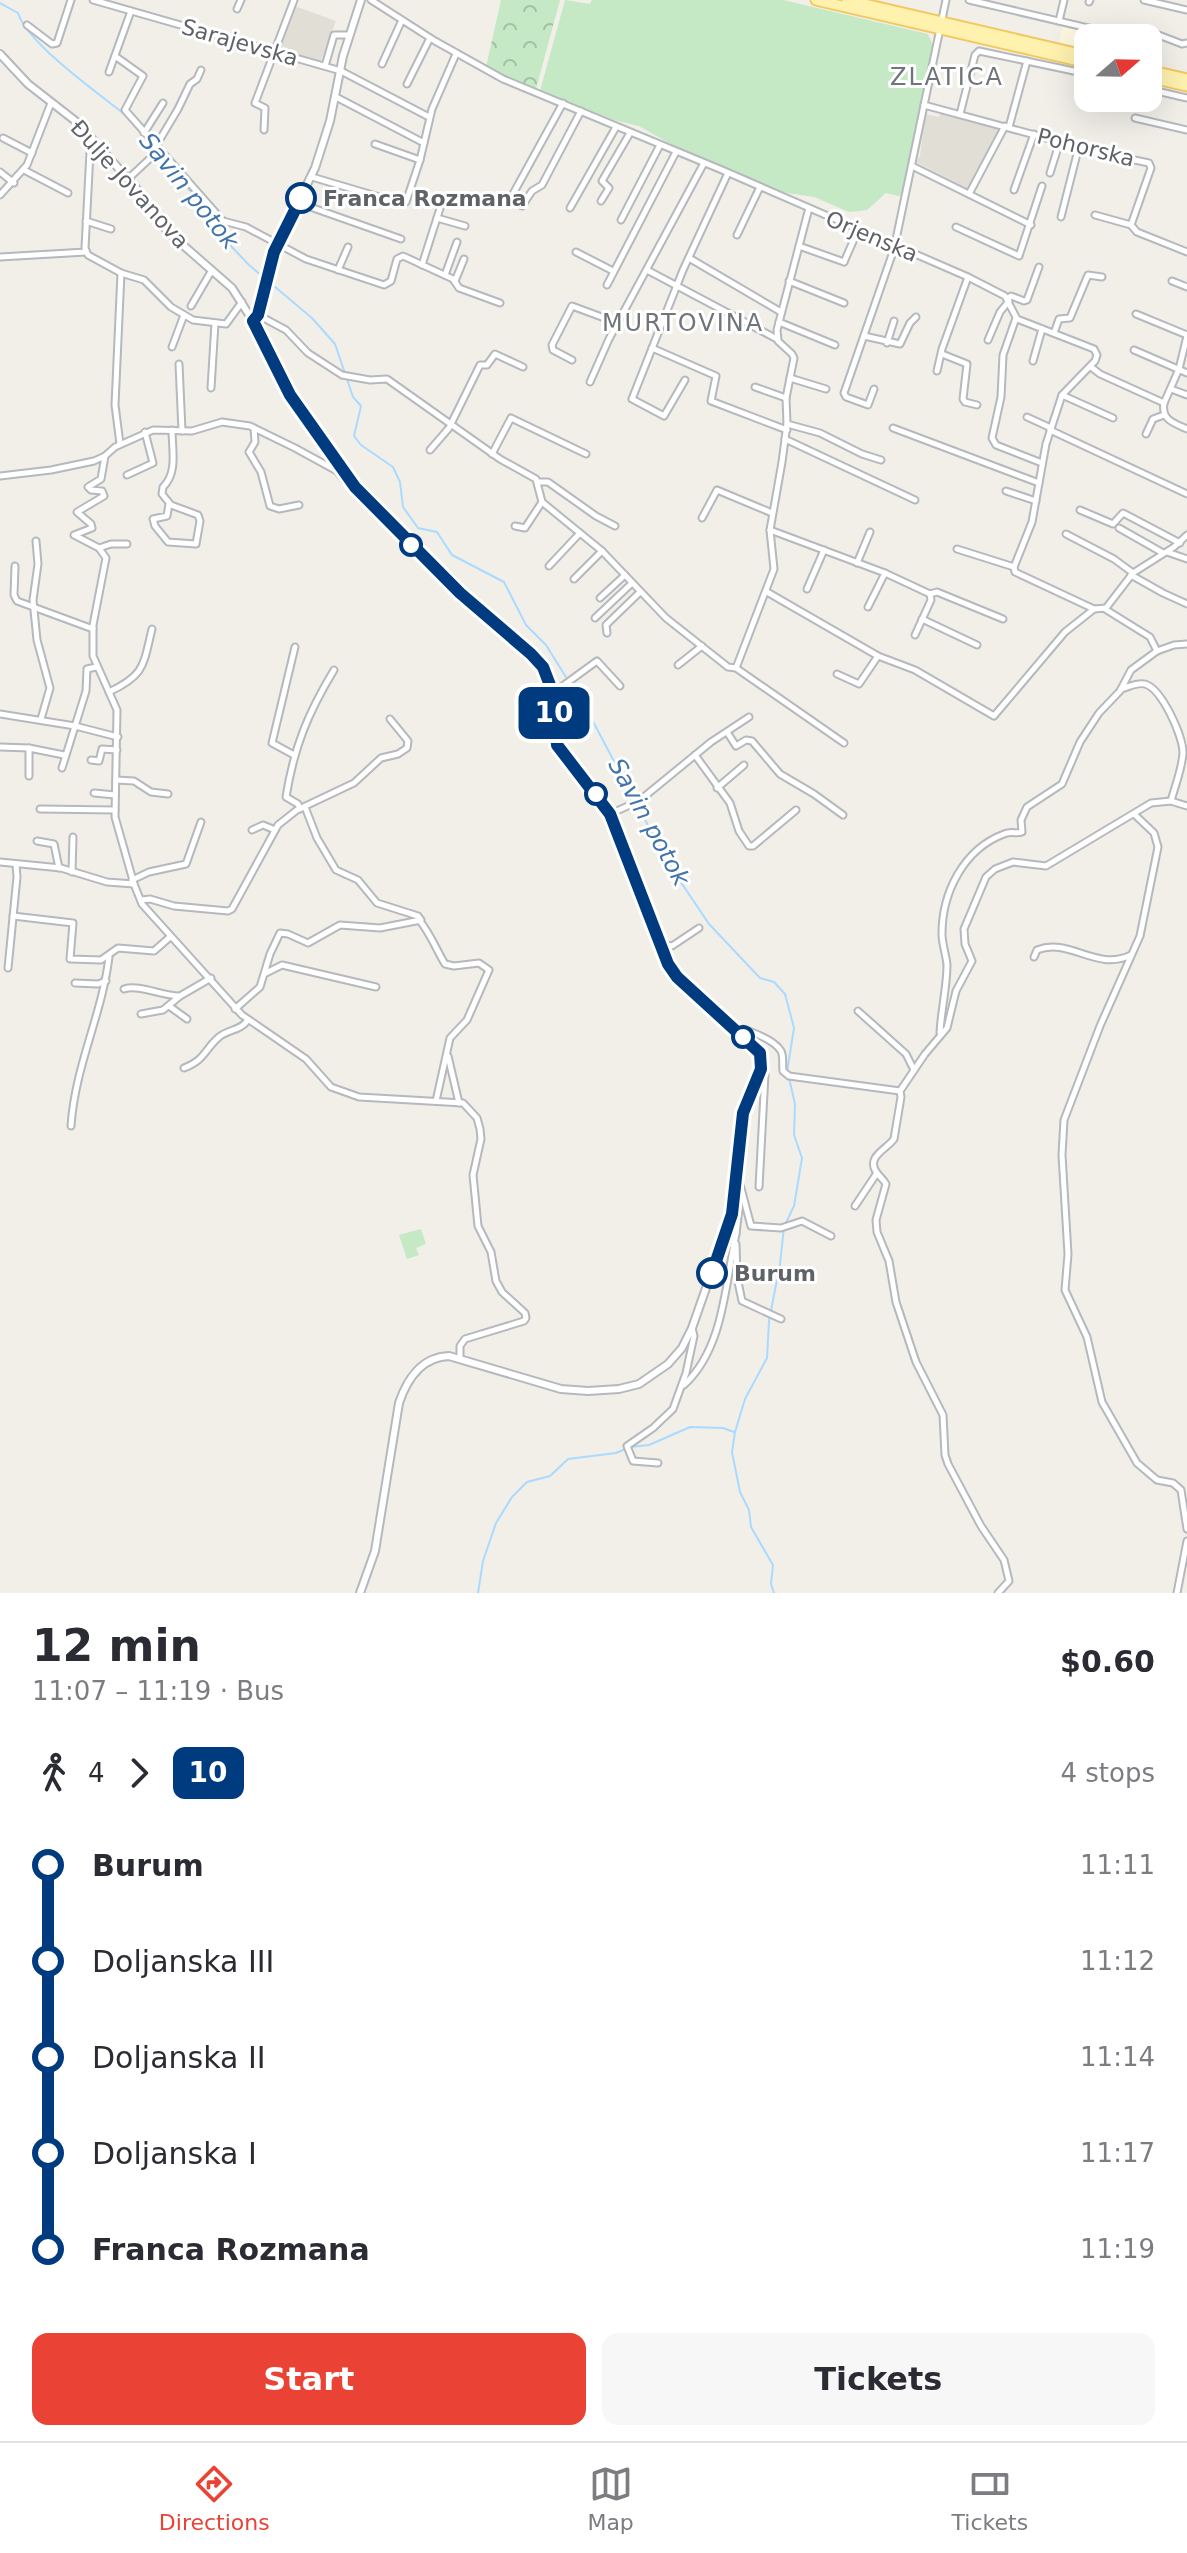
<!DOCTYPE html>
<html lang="en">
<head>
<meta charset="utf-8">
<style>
	body { margin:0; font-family:"DejaVu Sans",sans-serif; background:#f7f7f7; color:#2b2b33; height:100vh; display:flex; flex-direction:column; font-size:30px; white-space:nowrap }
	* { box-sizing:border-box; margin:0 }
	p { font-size:26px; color:#7c7c81 }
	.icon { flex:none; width:44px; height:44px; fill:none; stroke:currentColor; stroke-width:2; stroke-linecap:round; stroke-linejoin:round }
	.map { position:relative; height:1593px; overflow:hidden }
	.details { display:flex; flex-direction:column; background:#fff; flex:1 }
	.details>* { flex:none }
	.badge { padding:0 16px; border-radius:12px; font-size:28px; line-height:52px }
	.needle { width:52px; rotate:70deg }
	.fabs { position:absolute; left:1074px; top:24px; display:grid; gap:16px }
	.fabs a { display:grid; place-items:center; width:88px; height:88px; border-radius:16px; background:#fff; box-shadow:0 8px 32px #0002; font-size:40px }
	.map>.badge { position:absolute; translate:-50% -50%; box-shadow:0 0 0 4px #fff }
	.legs { display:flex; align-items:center; gap:12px; height:88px; padding:0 32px; font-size:26px }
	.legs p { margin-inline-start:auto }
	.overview { display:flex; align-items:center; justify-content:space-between; height:136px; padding:0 32px }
	h1 { font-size:44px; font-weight:700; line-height:60px }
	.button { display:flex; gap:16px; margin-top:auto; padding:16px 32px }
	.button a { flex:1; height:92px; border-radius:16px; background:#ea4335; color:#fff; font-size:32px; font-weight:700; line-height:92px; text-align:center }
	.button a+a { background:#f7f7f7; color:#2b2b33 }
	ul { padding:0 32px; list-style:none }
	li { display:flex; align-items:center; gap:28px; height:96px; font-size:30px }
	li i { display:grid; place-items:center; width:12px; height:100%; margin:0 10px; background:currentColor }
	li i::after { content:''; width:20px; height:20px; margin:-10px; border:6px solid; border-radius:50%; background:#fff }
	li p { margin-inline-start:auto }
	li:first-child i { background:linear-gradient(#0000 50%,currentColor 0) }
	li:last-child i { background:linear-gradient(currentColor 50%,#0000 0) }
	.dock { display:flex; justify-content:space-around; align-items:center; height:112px; border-top:2px solid #e1e1e2; background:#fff; font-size:22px; color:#7c7c81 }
	.dock a { display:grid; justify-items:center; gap:4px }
	.dock .selected { color:#ea4335 }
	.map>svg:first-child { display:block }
</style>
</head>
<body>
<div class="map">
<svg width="1187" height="1593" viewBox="0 0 1187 1593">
	<defs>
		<pattern id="park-crowns" width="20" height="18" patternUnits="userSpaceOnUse" patternTransform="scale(2)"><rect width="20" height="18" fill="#c5e8c5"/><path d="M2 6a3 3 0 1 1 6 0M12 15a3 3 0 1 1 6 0" fill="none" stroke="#a3c0a4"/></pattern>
	</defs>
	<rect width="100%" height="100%" fill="#f1efe8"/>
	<path fill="#fef7e0" d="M1063,24L1108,34L1111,38H1088V50L1059,43Z"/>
	<g fill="#e1ded6">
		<path d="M295,6L336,21L320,63L275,49L285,22L289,23Z"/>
		<path d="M941,112L999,130L968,189L916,162L920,156L925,114L939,117Z"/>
	</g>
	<g fill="#c5e8c5">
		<path d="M565,0L590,4L592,0H783L928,34L933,46L902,195L898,196L886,193L867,210L849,212L814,197L781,192L674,146L639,126L614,120L540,91Z"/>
		<path d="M421,1229L426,1244L416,1248L419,1255L407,1259L399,1235Z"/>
	</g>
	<path fill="url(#park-crowns)" d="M501,0H560L536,89L486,67Z"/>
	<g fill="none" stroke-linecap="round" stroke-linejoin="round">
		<g stroke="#aadaff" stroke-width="2">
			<path d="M0,3L18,13C27,43 100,95 127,116"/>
			<path d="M134,123L154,150"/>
			<path d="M159,155L216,220L229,244L249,265L312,318L335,344L353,397L361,406L354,436L361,445L393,467L400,482L403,507L418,528L437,532L452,555L504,582L526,625L546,645L589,714L668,863L709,924L760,978L774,982L785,994L794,1028L787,1072"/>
			<path d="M478,1593L483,1561L496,1523L512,1497L527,1482L550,1476L568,1459L616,1453L630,1447L649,1445L690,1427L723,1428L734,1432"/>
			<path d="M774,1593L771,1584L773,1565L751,1527L749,1510L740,1492L732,1452L735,1432L745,1399L767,1358L769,1321L780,1264L784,1227L794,1206L802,1158L794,1135L795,1104L789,1078"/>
		</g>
		<g stroke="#b5b8bc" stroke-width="9">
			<g id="minor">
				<path d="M93,0L341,71L429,117"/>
				<path d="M371,0L435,41L503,79L722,170L968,277L1005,296L1017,319L1094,349L1097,355L1095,361L1062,395L1046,444L1032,522L1014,567L957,549"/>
				<path d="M969,0L1131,38"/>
				<path d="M1144,0L1187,10"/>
				<path d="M1089,2L1090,0"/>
				<path d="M237,9L241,0"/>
				<path d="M1059,21L1064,0"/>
				<path d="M27,25L52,44L57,43L71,0"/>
				<path d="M1148,39L1156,34L1182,44L1187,43"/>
				<path d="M115,56L143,76L125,110L223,221L246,227L306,259L384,285L391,281L397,259L403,256L453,279L459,288L500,303"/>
				<path d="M382,64L402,20"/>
				<path d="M325,66L334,35H349"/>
				<path d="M109,72L131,11"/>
				<path d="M407,84L430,38"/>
				<path d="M1148,89L1187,98"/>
				<path d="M336,97L424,143"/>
				<path d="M924,105L1101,153L1149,163L1151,168L1131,225"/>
				<path d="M960,114L975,55L979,51L1088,74"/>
				<path d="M1135,118L1187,130"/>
				<path d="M1009,127L1027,61"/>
				<path d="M264,130L265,108L255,103L294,0"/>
				<path d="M144,133L163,103"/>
				<path d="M3,138L32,153"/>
				<path d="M95,141L90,152L85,248L88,255L121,273L144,280L171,307L193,320L226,324L242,302"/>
				<path d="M375,144L420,160"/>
				<path d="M156,146L178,109L190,84L197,79L201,70"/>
				<path d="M912,166L1031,225"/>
				<path d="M24,170L68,193"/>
				<path d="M0,172L14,183"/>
				<path d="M1050,173L1060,141"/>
				<path d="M312,177L403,204L406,202L420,160L432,109L456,54"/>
				<path d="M128,179L159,150"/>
				<path d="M1014,190L1034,134"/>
				<path d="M969,194L1005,126"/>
				<path d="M0,195L27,165L51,103"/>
				<path d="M601,201L609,188L602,181L630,133"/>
				<path d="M299,203L401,239"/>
				<path d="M508,203L563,103"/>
				<path d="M522,206L532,191L542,185L581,111"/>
				<path d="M570,208L616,127"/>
				<path d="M1095,215L1131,225"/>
				<path d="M1061,217L1079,146"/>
				<path d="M437,218L465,226"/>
				<path d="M621,220L660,145"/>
				<path d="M86,221L111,229"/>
				<path d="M1131,225L1137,232L1187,252"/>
				<path d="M956,227L1019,256L1042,186"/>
				<path d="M737,235L760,187"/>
				<path d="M799,246L844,262"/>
				<path d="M576,252L613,271"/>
				<path d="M0,257L86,252"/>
				<path d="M689,258L781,312"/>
				<path d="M844,262L858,230"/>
				<path d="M422,265L443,199"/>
				<path d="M338,270L348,247"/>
				<path d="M647,270L777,339"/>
				<path d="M445,275L457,242"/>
				<path d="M455,281L464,259"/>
				<path d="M789,281L844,303"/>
				<path d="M1172,281L1187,287"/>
				<path d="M607,285L676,152"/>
				<path d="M1007,299L1011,296L1024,301L1027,300L1039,267"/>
				<path d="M191,306L212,270"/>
				<path d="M1136,314L1187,335"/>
				<path d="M258,315L286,330L308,353L342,375L370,380L387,379L500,459L536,479L542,502L602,551L666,618L728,667L736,668L844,743"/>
				<path d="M1016,318L1003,355L1001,397L992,438L996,445L1042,463"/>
				<path d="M779,322L835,345"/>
				<path d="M1054,333L1059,319L1070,318L1088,275L1102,277"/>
				<path d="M864,336L900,344L910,323L916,317"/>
				<path d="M988,340L1000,312L1009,301"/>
				<path d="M887,343L894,321"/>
				<path d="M172,347L184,315"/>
				<path d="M652,348L716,376L711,401L787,430"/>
				<path d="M1134,350L1187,373"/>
				<path d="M942,354L967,364L963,399L965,402L977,405"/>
				<path d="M572,360L553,350L552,345L572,306L618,323"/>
				<path d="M1033,361L1042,329"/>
				<path d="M179,364L182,431"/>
				<path d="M1091,367L1100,374L1164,403"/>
				<path d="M937,371L942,349L968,277"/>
				<path d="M790,378L826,389"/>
				<path d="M685,380L664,416L632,399L683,270L728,173"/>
				<path d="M590,382L609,339L704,163"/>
				<path d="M755,387L786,398"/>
				<path d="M211,388L215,323"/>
				<path d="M874,389L868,405L846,397L844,393L894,249L946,0"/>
				<path d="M1171,389L1187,395"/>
				<path d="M1062,395L1113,418"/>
				<path d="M1164,403L1179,369L1187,336"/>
				<path d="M1164,403C1161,420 1174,423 1187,429"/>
				<path d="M1027,417L1051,428"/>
				<path d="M787,424L820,433L862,454L881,460"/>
				<path d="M254,428L255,442L249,452L261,472L270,506L279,509L299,505"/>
				<path d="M893,428L1039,483"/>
				<path d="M1050,430L1187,494"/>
				<path d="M1146,434L1153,419L1164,415"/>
				<path d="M785,439L915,500"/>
				<path d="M120,444L115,405L121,273"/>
				<path d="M430,450L449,428L480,365H487L495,354L523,367"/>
				<path d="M492,454L511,418L586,454"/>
				<path d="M105,456L101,479L88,487L91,490L102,491L104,496L77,512L91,524L92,528L74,535L99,548L106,558L93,625V656L117,710L115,817L134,884L142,904L242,1015L306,1059L331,1087L359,1097L463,1103L477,1118L480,1129L481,1139L473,1175L478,1226L491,1252L496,1281L502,1292L525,1313L526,1318L524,1321L465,1339L460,1346V1358"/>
				<path d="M127,475L153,463L145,432"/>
				<path d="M0,476L51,470L94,461L105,456L115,447L153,430L192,431L222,422L250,426L295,448L337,471L346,482L351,481"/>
				<path d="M539,482H548L596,516L615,526"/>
				<path d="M1006,491L1036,501"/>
				<path d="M169,504L167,516L153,519L155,526L168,542L196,544L200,521L198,515L171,505L162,494L163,487C178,473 172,449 172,430"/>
				<path d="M1080,510L1113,524L1123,513L1180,543"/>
				<path d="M702,518L717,490L772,513"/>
				<path d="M515,526L525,528L542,502"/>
				<path d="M1119,528L1163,553"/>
				<path d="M770,530L885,573L930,594L931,600L915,635"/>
				<path d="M1066,534L1114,559L1133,573"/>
				<path d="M36,541L38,564L33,600L37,640L50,688L41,719"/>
				<path d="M99,548L111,544H127"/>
				<path d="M1167,552L1187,559"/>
				<path d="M857,563L870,532"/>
				<path d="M15,566L14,595L17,601L93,629"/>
				<path d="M549,566L580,533"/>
				<path d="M1014,567L1015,572L1094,609"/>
				<path d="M1131,575L1163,593L1187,604"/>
				<path d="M574,579L602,551"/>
				<path d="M807,589L824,550"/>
				<path d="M767,592L878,656L915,670L994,716L1065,632L1094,609L1106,608L1133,573L1174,547L1187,535"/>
				<path d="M930,594L937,592L1003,619"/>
				<path d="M600,598L625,575"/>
				<path d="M868,607L885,573"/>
				<path d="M595,618L631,584"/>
				<path d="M922,619L977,645"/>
				<path d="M607,633L606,625L640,592"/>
				<path d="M1157,651L1174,645L1187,644"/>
				<path d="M678,665L702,646"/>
				<path d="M736,668L774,569L770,530L782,462L787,424L786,398L794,358L792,354L778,341L777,330L809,208"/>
				<path d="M837,674L859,684L878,656"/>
				<path d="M1121,689C1129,687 1137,682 1145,684C1162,689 1183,736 1183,753C1182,769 1175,786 1171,801"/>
				<path d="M109,692C145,675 143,666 152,629"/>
				<path d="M553,693L597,661L620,686"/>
				<path d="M0,714L75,726L118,737"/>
				<path d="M727,732L736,746L746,740L752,741L780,774L814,794L843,815"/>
				<path d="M0,747L29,748"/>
				<path d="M294,755L272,743L295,647"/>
				<path d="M695,755L730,803L739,831L749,846H753L796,810"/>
				<path d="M91,760L99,761L102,749L117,750"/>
				<path d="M62,768L86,691L87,669L96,667"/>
				<path d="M29,776V748L64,755"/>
				<path d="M116,780L134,781L151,792L168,794"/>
				<path d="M717,788L744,765"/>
				<path d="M94,793L115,795"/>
				<path d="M40,809L115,810"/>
				<path d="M300,809L298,804L286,797C294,747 308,713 334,670"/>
				<path d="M610,814L639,801L711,742L749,717"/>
				<path d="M1134,814L1154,833L1158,847L1140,936L1100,1026L1064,1120L1062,1155L1068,1254L1065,1290L1087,1337L1102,1402L1137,1463L1157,1480L1173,1483L1181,1490L1187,1529"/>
				<path d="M252,830L263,825L275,830"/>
				<path d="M37,841L54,844L59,868"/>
				<path d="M0,862L61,868L107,882L134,884"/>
				<path d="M72,872L73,837"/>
				<path d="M132,880L149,872L186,864L201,822"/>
				<path d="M141,900L150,899L174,906L228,911L232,909L278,825L297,810L354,783L381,758L398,754L407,748L408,741L390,719"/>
				<path d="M13,916L73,923L70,959L101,960L118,948L154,951L170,937"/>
				<path d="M420,921C431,935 436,949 445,964L454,966L479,963L489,970L467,1020L450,1038L436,1101"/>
				<path d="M660,944L672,946L699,928"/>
				<path d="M1034,957L1037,950C1070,937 1096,972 1131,955"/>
				<path d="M8,968L17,877L16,864"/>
				<path d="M266,973L282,965L376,987"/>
				<path d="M75,983L98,984L106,981"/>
				<path d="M124,989C139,984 162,996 179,996"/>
				<path d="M169,1006L187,1019"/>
				<path d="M235,1009L260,987L270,954L280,933L288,934L308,943L340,925L380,928L421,920L418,916L377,903L358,880L336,870L317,838L305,807"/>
				<path d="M858,1011L906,1054L914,1070"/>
				<path d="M141,1014L163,1010L180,996L211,978"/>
				<path d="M733,1026C747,1030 773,1038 781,1051C784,1057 782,1065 783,1071L789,1076L900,1091"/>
				<path d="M940,1033C941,1010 947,987 947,965C946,954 942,944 942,934C942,892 964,849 1004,834C1011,831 1016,834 1022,832L1021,820L1027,807L1062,784L1080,742L1099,713L1120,691L1131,670L1157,651L1150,637L1105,609"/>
				<path d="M448,1056L459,1103"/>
				<path d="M184,1068C205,1060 204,1050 219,1037C229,1029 240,1031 248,1020"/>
				<path d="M71,1126C75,1066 102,1015 109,957"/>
				<path d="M738,1177L751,1226L781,1228L802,1221L831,1236"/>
				<path d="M759,1187L765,1074L762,1066"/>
				<path d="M855,1206L877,1173"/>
				<path d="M736,1234L740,1199L737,1184"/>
				<path d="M736,1244L737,1277L742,1301L781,1319"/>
				<path d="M684,1385C724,1348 725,1285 736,1234"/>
				<path d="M658,1463L633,1461L627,1446L653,1428L673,1409L686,1373L694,1336L692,1328"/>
				<path d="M998,1593L1009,1581L1004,1560L981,1526L948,1464L945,1455L943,1415L916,1362L896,1302L889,1261L877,1232L876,1220L886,1184C884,1180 880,1177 877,1173C865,1157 887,1149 894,1139L901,1097L900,1091L925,1054L947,1028L956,991L972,961L965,944L964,929L986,877L995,869L1013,862L1046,866L1151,803L1171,801L1187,806"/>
				<path d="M1177,1593L1187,1541"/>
			</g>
		</g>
		<g stroke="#b5b8bc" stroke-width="10">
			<g id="tertiary">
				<path d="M0,54L28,84L78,123L136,188L168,232L232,288L253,321L290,395L355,487L460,593L540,663L553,693L557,745L610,814L668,964L677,977L756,1047L761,1055L762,1066L743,1113L732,1214L692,1328L682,1348L668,1364L639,1384L619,1389L588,1391L561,1389L449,1356C422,1357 407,1379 399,1403L375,1551L360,1593"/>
				<path d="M253,321L258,315L274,252L315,168L330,121L343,56L361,0"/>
			</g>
		</g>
		<g stroke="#f2c960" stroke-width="13">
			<g id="primary">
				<path d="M816,0L1088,63"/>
				<path d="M847,0L1088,56"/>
				<path d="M1148,70L1187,79"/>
				<path d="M1148,77L1187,86"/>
			</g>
		</g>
		<use href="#minor" stroke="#fff" stroke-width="5"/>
		<use href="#tertiary" stroke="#fff" stroke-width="6"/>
		<use href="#primary" stroke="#fff2af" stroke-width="9"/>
	</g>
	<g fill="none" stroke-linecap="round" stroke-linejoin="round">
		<g stroke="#fff" stroke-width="18">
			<path id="line-1" d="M301,198L274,252L258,315L253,321L290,395L355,487L460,593L531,654L543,667L553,693L557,745L610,814L668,964L677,977L760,1053L761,1069L743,1113L732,1214L712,1273"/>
		</g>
		<use href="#line-1" stroke="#003b80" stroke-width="12"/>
	</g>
	<g fill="#fff" stroke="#003b80" stroke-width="4">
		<circle cx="301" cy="198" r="14"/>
		<circle cx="411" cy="545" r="10"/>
		<circle cx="596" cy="794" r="10"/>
		<circle cx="743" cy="1037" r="10"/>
		<circle cx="712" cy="1273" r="14"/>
	</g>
	<g text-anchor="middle" stroke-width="6" stroke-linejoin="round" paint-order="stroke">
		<g font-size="22" fill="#5f6368" stroke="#fff">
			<text transform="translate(240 42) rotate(16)" y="8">Sarajevska</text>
			<text transform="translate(1086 147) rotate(14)" y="8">Pohorska</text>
			<text transform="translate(130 184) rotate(48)" y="8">Đulje Jovanova</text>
			<text transform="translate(872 236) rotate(23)" y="8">Orjenska</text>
		</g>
		<g font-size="22" font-weight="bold" fill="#5f6368" stroke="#fff" text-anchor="start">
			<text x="323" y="206">Franca Rozmana</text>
			<text x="734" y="1281">Burum</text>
		</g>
		<g font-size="24" letter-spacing="2" fill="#70757a" stroke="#fff">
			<text x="947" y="85">ZLATICA</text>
			<text x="683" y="331">MURTOVINA</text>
		</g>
		<g font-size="24" font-style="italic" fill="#4174aa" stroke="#fff">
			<text transform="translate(189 191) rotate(51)" y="8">Savin potok</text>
			<text transform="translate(649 822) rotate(61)" y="8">Savin potok</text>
		</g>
	</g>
</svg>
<div class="fabs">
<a><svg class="needle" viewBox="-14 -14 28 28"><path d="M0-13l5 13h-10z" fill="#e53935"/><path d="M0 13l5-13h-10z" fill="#7c7c81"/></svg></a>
</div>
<b class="badge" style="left:554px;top:713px;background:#003b80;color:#fff">10</b>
</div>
<section class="details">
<div class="overview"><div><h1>12 min</h1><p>11:07 – 11:19 · Bus</p></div><b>$0.60</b></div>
<div class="legs"><svg class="icon" aria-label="walk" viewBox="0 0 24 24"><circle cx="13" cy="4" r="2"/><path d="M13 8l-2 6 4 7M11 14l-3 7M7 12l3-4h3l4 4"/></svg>4<svg class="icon" aria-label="forward" viewBox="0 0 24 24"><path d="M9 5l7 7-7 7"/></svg><b class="badge" style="background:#003b80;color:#fff">10</b><p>4 stops</p></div>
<ul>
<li><i style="color:#003b80"></i><b>Burum</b><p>11:11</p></li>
<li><i style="color:#003b80"></i><span>Doljanska III</span><p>11:12</p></li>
<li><i style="color:#003b80"></i><span>Doljanska II</span><p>11:14</p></li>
<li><i style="color:#003b80"></i><span>Doljanska I</span><p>11:17</p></li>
<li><i style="color:#003b80"></i><b>Franca Rozmana</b><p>11:19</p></li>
</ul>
<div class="button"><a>Start</a><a>Tickets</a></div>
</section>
<nav class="dock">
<a class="selected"><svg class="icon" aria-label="directions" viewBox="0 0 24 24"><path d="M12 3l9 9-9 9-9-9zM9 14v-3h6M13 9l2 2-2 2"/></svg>Directions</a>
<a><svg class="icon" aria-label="map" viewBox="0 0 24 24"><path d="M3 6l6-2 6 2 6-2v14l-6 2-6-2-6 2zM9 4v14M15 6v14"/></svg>Map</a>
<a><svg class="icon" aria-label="tickets" viewBox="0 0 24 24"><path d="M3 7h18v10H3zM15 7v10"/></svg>Tickets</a>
</nav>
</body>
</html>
